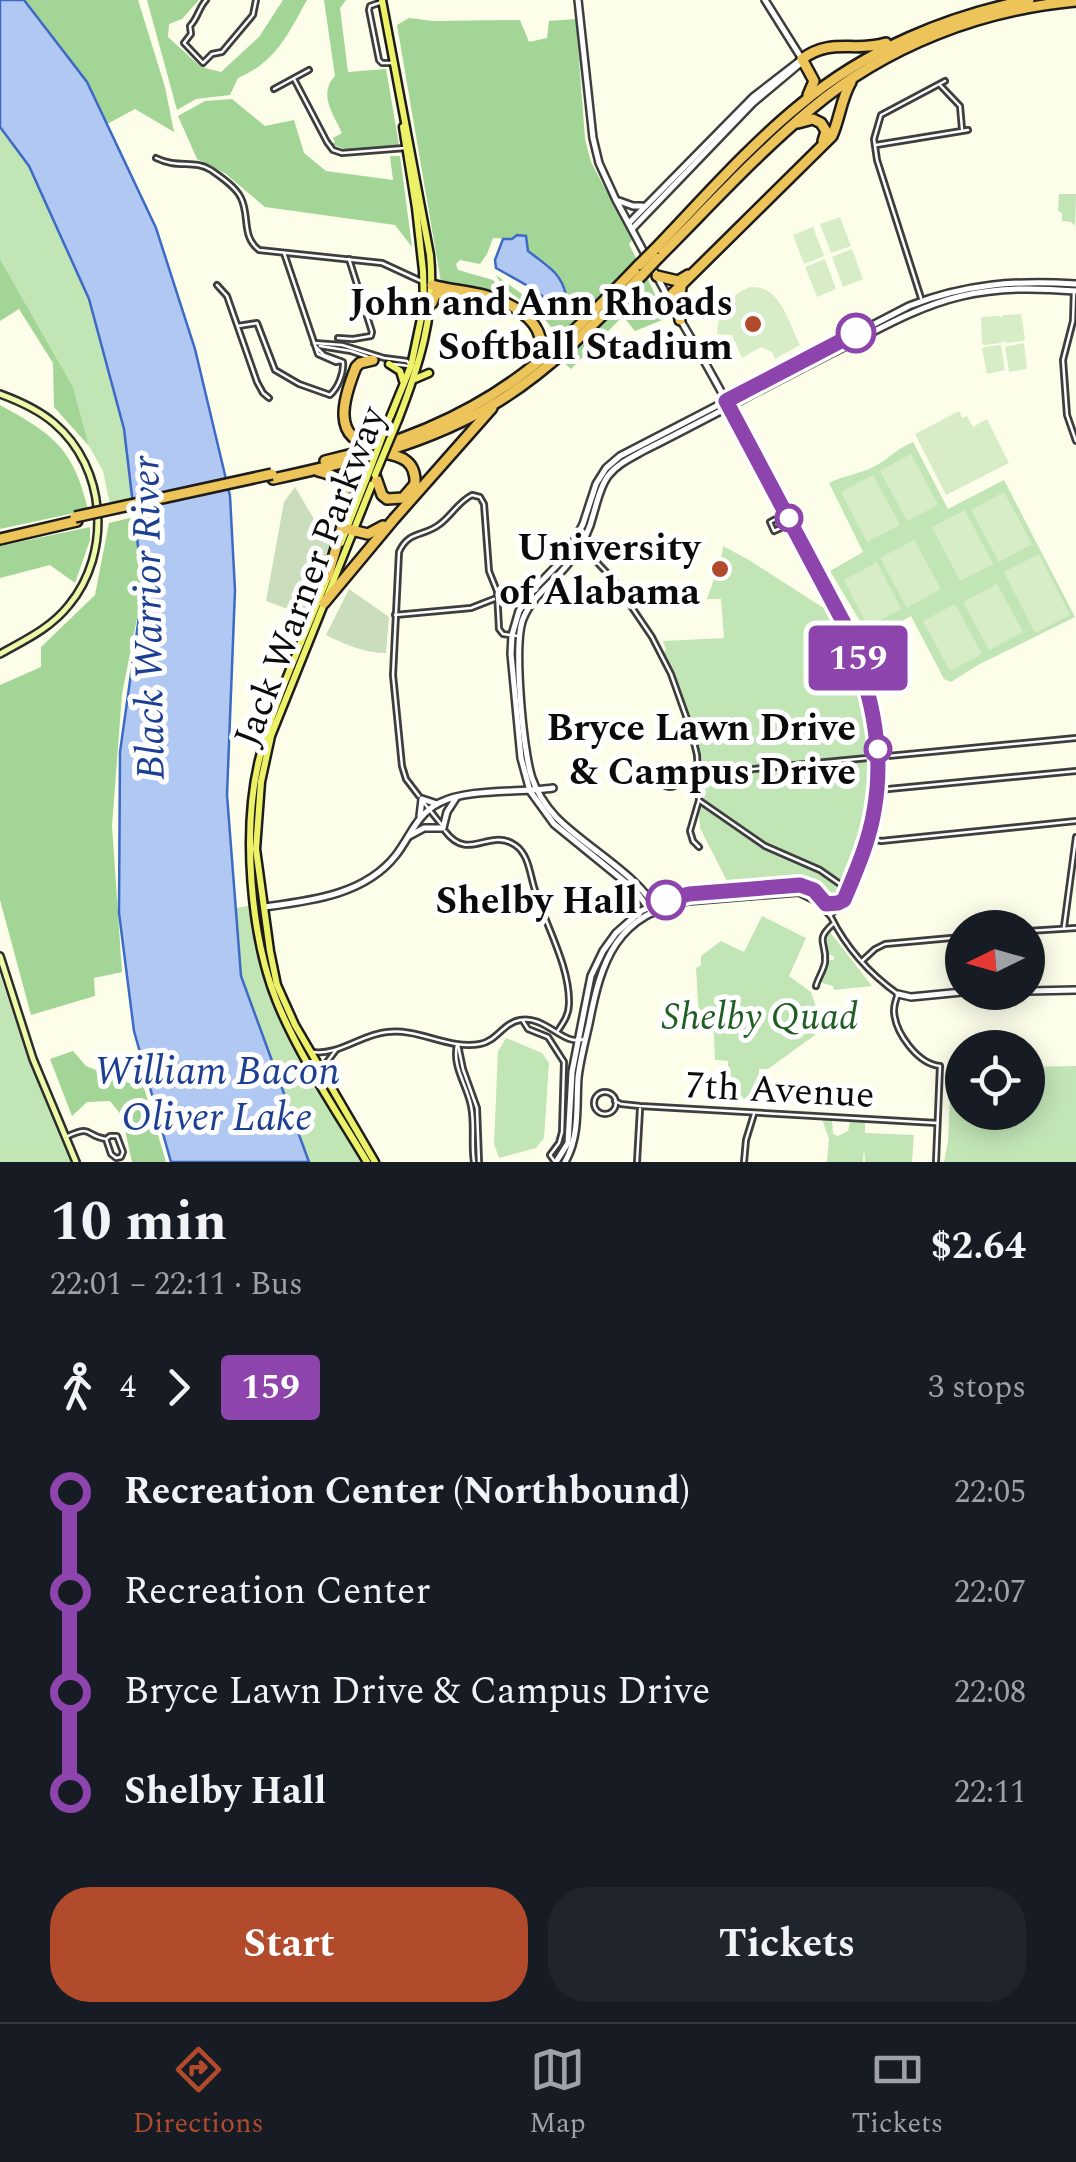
<!DOCTYPE html>
<html lang="en">
<head>
<meta charset="utf-8">
<style>
	body { margin:0; font-family:Spectral,serif; background:#20242c; color:#f1f3f6; height:100vh; display:flex; flex-direction:column; font-size:38px; white-space:nowrap }
	* { box-sizing:border-box; margin:0 }
	p { font-size:32px; color:#9ea1a6 }
	.icon { flex:none; width:55px; height:55px; fill:none; stroke:currentColor; stroke-width:2; stroke-linecap:round; stroke-linejoin:round }
	.map { position:relative; height:1162px; overflow:hidden }
	.panel { display:flex; flex-direction:column; background:#171b24; flex:1 }
	.panel>* { flex:none }
	.badge { padding:0 20px; border-radius:8px; font-size:35px; line-height:65px }
	.needle { width:65px; rotate:265deg }
	.controls { position:absolute; left:945px; top:910px; display:grid; gap:20px }
	.controls a { display:grid; place-items:center; width:100px; height:100px; border-radius:50%; background:#171b24; box-shadow:0 5px 25px #0003; font-size:50px }
	.map>.badge { position:absolute; translate:-50% -50%; box-shadow:0 0 0 5px #fff }
	.legs { display:flex; align-items:center; gap:15px; height:110px; padding:0 50px; font-size:32px }
	.legs p { margin-inline-start:auto }
	.summary { display:flex; align-items:center; justify-content:space-between; height:170px; padding:0 50px }
	h1 { font-size:55px; font-weight:700; line-height:75px }
	.primary-button { display:flex; gap:20px; margin-top:auto; padding:20px 50px }
	.primary-button a { flex:1; height:115px; border-radius:40px; background:#b24a2c; color:#fff; font-size:40px; font-weight:700; line-height:115px; text-align:center }
	.primary-button a+a { background:#20242c; color:#f1f3f6 }
	ul { padding:0 50px; list-style:none }
	li { display:flex; align-items:center; gap:35px; height:100px; font-size:38px }
	li i { display:grid; place-items:center; width:15px; height:100%; margin:0 12px; background:currentColor }
	li i::after { content:''; width:25px; height:25px; margin:-12px; border:8px solid; border-radius:50%; background:#171b24 }
	li p { margin-inline-start:auto }
	li:first-child i { background:linear-gradient(#0000 50%,currentColor 0) }
	li:last-child i { background:linear-gradient(currentColor 50%,#0000 0) }
	.tab-bar { display:flex; justify-content:space-around; align-items:center; height:140px; border-top:2px solid #363941; background:#171b24; font-size:28px; color:#9ea1a6 }
	.tab-bar a { display:grid; justify-items:center; gap:5px }
	.tab-bar .current { color:#b24a2c }
	.map>svg:first-child { display:block }
</style>
</head>
<body>
<div class="map">
<svg width="1076" height="1162" viewBox="0 0 1076 1162">
	<rect width="100%" height="100%" fill="#fcfeea"/>
	<g fill="#c2e5b6">
		<path d="M0,127L29,166L89,299L124,429L132,501L110,505L103,471L89,446L73,387L0,259Z"/>
		<path d="M1059,194H1076L1075,226L1071,222L1062,221V213L1058,211Z"/>
		<path d="M913,442L948,509L1004,480L1075,617L978,665L951,682L944,679L911,616L872,637L866,631L830,571L863,552L829,483C845,475 861,474 877,465C891,457 896,449 913,442Z"/>
		<path d="M723,546L749,560L836,616L860,675L870,716L874,748L871,802L863,838L839,900L835,902C827,900 826,896 820,891C813,885 804,883 796,881L730,887L700,828L699,811L702,799L697,742L676,677L663,652L666,650L663,641L724,638L721,599H707C713,580 721,565 723,546Z"/>
		<path d="M252,905L262,968L282,1022L363,1162H309L241,976L236,908Z"/>
		<path d="M762,916L806,938L789,976L811,992L819,1016L815,1035L768,1069H759L758,1099L727,1098L728,1061L715,1060L713,1018H699L696,968L701,965V956L721,941L744,952Z"/>
		<path d="M829,931L872,986L834,990L833,986L822,983L821,976L827,960H834V956L826,954C823,945 820,937 829,931Z"/>
		<path d="M0,975L29,1060L71,1162H0Z"/>
		<path d="M506,1038L542,1053L549,1063L544,1138L536,1148L499,1158L494,1144L498,1051Z"/>
		<path d="M1076,1066V1162H944L948,1141L951,1070L962,1069V1112H1028V1067Z"/>
		<path d="M822,1119L832,1120L833,1134L838,1136L848,1131L850,1122H865V1133L914,1135L912,1162H865L864,1147L863,1162H827L829,1139Z"/>
	</g>
	<g fill="#a2d596">
		<path d="M24,0H138L165,87L174,132L135,109L107,124L87,82Z"/>
		<path d="M147,0H199L182,19L169,24L168,37L201,67L221,72L259,37L283,0H307C288,34 276,62 238,78L230,95L196,99L177,110Z"/>
		<path d="M324,0H346L340,8L348,72L386,69L399,145L347,150L331,144L335,142L333,138L342,133C333,113 318,94 335,76Z"/>
		<path d="M409,18L433,21L520,20L529,42L547,38L549,21L576,19L585,139L591,162L632,240L629,244L637,260L569,326L555,332C550,326 545,319 539,313C524,300 505,294 496,275L552,316L555,307L562,301L549,265L512,239L493,238L487,254L480,264L460,260L456,264L458,270L493,280L507,299L496,292L441,282L397,25Z"/>
		<path d="M232,99L265,126L294,120L304,153L326,171L393,180L390,156H400L412,247L395,225L265,207L226,174L197,159L178,116L205,101Z"/>
		<path d="M0,259L73,387L89,446L54,407L53,363L19,309L0,321Z"/>
		<path d="M646,276L667,318L635,331L623,316L571,369L561,360Z"/>
		<path d="M0,405C54,435 73,448 88,510L0,529Z"/>
		<path d="M134,517L143,588L122,694L112,826L122,972L94,978L95,996L31,1015L0,900V685L41,667V647L95,595L109,523Z"/>
		<path d="M90,527V540L75,583L50,565L0,578V546Z"/>
		<path d="M73,1051L86,1066L129,1083L142,1081L166,1162H132L122,1116L110,1101L87,1102L72,1116L50,1059Z"/>
	</g>
	<g fill="#caddbd">
		<path d="M295,487L331,548L306,616L266,601L284,502Z"/>
		<path d="M349,589L389,617L386,653C365,653 346,645 326,635Z"/>
	</g>
	<g fill="#d6edc7">
		<path d="M840,217L851,246L831,253L820,224Z"/>
		<path d="M813,227L824,256L804,264L793,235Z"/>
		<path d="M852,249L863,279L843,287L832,257Z"/>
		<path d="M825,259L836,289L817,297L805,267Z"/>
		<path d="M751,287C781,286 788,322 800,345L775,359L772,352L761,347L742,358L732,335L717,334C718,311 729,295 751,287Z"/>
		<path d="M1021,314L1025,339L1023,341L1006,343L1003,341L1001,343L984,345L982,343L981,317L999,316L1001,318L1003,315Z"/>
		<path d="M1024,343L1027,369L1009,372L1005,347Z"/>
		<path d="M1001,345L1005,370L987,374L982,349L984,347Z"/>
		<path d="M959,411L962,418L967,416L973,427L987,419L1009,463L946,495L915,434Z"/>
		<path d="M911,454L938,505L907,521L880,471Z"/>
		<path d="M873,475L900,525L867,542L841,492Z"/>
		<path d="M1004,492L1032,544L999,562L971,510Z"/>
		<path d="M965,510L993,564L960,581L932,527Z"/>
		<path d="M914,540L941,589L907,608L880,558Z"/>
		<path d="M1039,554L1070,615L1035,633L1004,572Z"/>
		<path d="M877,562L901,609L868,627L844,580Z"/>
		<path d="M997,584L1023,632L989,650L963,602Z"/>
		<path d="M955,604L982,654L950,671L923,621Z"/>
	</g>
	<g fill="#b1c8f2" stroke="#3d6ac5" stroke-width="2.5">
		<path d="M0,0H24L87,82L156,228L195,349L230,496L235,590L227,795L241,976L309,1162H171L134,1031L119,913L120,752L143,588L124,429L89,299L29,166L0,127Z"/>
		<path d="M517,235L526,236L528,251C546,265 561,272 566,295L555,307L535,290L496,268L495,260L503,239H512Z"/>
	</g>
	<g fill="none" stroke-linecap="round" stroke-linejoin="round">
		<g stroke="#3e3e3e" stroke-width="8">
			<g id="minor">
				<path d="M206,0C198,9 198,18 190,26L191,34L184,43L203,63L212,54L222,52L253,15L256,0"/>
				<path d="M382,2L370,6L369,10L379,60L382,63H392"/>
				<path d="M294,79L327,142L333,150L342,153L405,148"/>
				<path d="M940,85L960,106L962,129"/>
				<path d="M274,89L309,70"/>
				<path d="M876,145L968,130"/>
				<path d="M156,158C178,169 194,159 211,170C221,177 236,187 241,198C250,216 241,236 259,250L382,263L421,281"/>
				<path d="M284,253L318,354L336,362L340,361"/>
				<path d="M217,285L227,296L257,382L263,393L269,398"/>
				<path d="M1074,290L1073,321L1063,360L1067,415L1076,441"/>
				<path d="M921,298L877,160L874,139L881,115L945,81"/>
				<path d="M238,326L257,323L275,370L299,384L330,395C338,388 344,373 343,362L324,355L316,347"/>
				<path d="M338,338L353,339L371,336L372,332L349,259"/>
				<path d="M314,343L342,345L384,358L407,361L410,365"/>
				<path d="M320,346L351,351L371,358"/>
				<path d="M393,364L409,366"/>
				<path d="M785,514L770,522L774,531L792,523"/>
				<path d="M573,546L592,557L612,578L652,637L671,674L691,730L697,755L699,800L690,831L693,841L699,847"/>
				<path d="M395,615L471,608L494,599"/>
				<circle cx="670" cy="777" r="10"/>
				<path d="M680,776L1076,738"/>
				<path d="M878,790L1076,771"/>
				<path d="M419,796L406,779L402,766L393,675L399,552C409,530 424,537 440,524C452,515 458,502 472,495L480,497L484,504L489,571L497,591L499,629L503,634L518,636"/>
				<path d="M700,801L765,846L820,870L847,889"/>
				<path d="M424,803L441,824"/>
				<path d="M445,831C469,863 489,827 515,845C530,855 530,878 536,893C547,928 570,967 569,1004C569,1015 563,1023 557,1032"/>
				<path d="M869,838L881,841L1076,821"/>
				<path d="M831,917C846,947 870,974 898,994C896,999 894,1006 894,1011C895,1033 918,1064 940,1066L936,1162"/>
				<path d="M1064,927L1076,837"/>
				<path d="M1028,931L1076,928"/>
				<path d="M862,961L875,949L885,944L962,937"/>
				<path d="M816,986C818,978 824,970 825,962C827,942 814,941 833,924"/>
				<path d="M523,1021L528,1029L548,1037L564,1062L562,1132L559,1143L550,1155L555,1162"/>
				<path d="M457,1045C452,1067 467,1085 471,1106C475,1125 471,1143 474,1162"/>
				<path d="M458,1045L463,1069L477,1108L479,1162"/>
				<path d="M312,1052C338,1056 362,1034 387,1032C419,1028 449,1050 480,1044C497,1041 503,1023 520,1020C546,1015 563,1047 584,1039"/>
				<path d="M327,1074V1062L336,1050"/>
				<circle cx="605" cy="1103" r="11"/>
				<path d="M615,1101L621,1104L640,1106L937,1123"/>
				<path d="M66,1137C94,1124 84,1136 106,1139L111,1154L116,1158L121,1157L123,1152L117,1136H110L106,1139"/>
				<path d="M637,1162L640,1109"/>
				<path d="M744,1162L746,1140L754,1114"/>
			</g>
		</g>
		<g stroke="#3e3e3e" stroke-width="10">
			<g id="tertiary">
				<path d="M578,0L593,138L599,163L616,200L676,312"/>
				<path d="M765,0L802,59"/>
				<path d="M619,201L633,206H642"/>
				<path d="M629,223L753,97L802,59"/>
				<path d="M632,229L753,103L802,62"/>
				<path d="M681,321C718,383 751,446 784,509C843,620 908,725 862,854C854,876 847,898 830,914"/>
				<path d="M420,816L422,799L437,804"/>
				<path d="M409,836L424,828H443L447,812L456,798"/>
				<path d="M629,888L634,899L631,915"/>
				<path d="M264,907C310,901 365,895 396,855C410,837 417,814 439,803C468,788 520,793 553,788"/>
				<path d="M657,911C639,875 585,847 556,817C546,806 537,793 532,778C523,752 513,644 523,619C533,594 556,581 571,560C582,546 590,529 594,512C598,499 600,487 608,476C617,464 631,458 645,450C711,417 776,381 842,348C881,328 919,306 962,296C1000,287 1037,288 1076,291"/>
				<path d="M652,913L635,890L554,824L530,791L521,758L511,654L512,635L519,611L533,590L567,555L583,524L596,484L606,468L620,456L909,306C964,284 1017,280 1076,284"/>
				<path d="M1028,991L1076,990"/>
				<path d="M898,994L911,997L962,992"/>
				<path d="M556,1162L568,1143L572,1072L591,976L603,951L616,933L641,911L672,897L785,885C806,885 824,892 830,914"/>
				<path d="M565,1162C580,1136 576,1106 578,1078C580,1060 585,1042 589,1024C601,961 616,914 688,901L799,892L815,900L829,913"/>
			</g>
		</g>
		<g stroke="#2d2d2d" stroke-width="10">
			<g id="secondary">
				<path d="M0,394C19,401 39,410 54,423C107,468 112,553 69,605C51,628 25,640 0,654"/>
				<path d="M0,956L33,1059L76,1162"/>
			</g>
		</g>
		<g stroke="#1c1c1c" stroke-width="11">
			<g id="primary">
				<path d="M382,0L430,255C436,314 419,366 398,420"/>
				<path d="M389,364L400,371L403,381"/>
				<path d="M415,379L429,373"/>
				<path d="M386,427L411,366L424,304L423,271L416,208L403,127"/>
				<path d="M375,477L271,736L261,782L256,849L270,951L277,985L295,1025L375,1162"/>
				<path d="M341,543L366,480"/>
				<path d="M329,574C306,634 275,697 259,760C242,830 250,935 277,1002C299,1056 337,1112 367,1162"/>
			</g>
		</g>
		<g stroke="#1c1c1c" stroke-width="14">
			<g id="motorway">
				<path d="M808,95L814,81L802,59C832,37 854,53 886,43"/>
				<path d="M798,123L813,119L821,123L826,131L823,141"/>
				<path d="M655,249C702,200 748,147 801,104C866,50 947,16 1029,0"/>
				<path d="M658,258C708,208 757,154 811,109C886,46 979,10 1076,1"/>
				<path d="M657,276L678,281L688,275"/>
				<path d="M432,285C450,290 469,291 487,296C515,304 554,327 536,360"/>
				<path d="M669,297L832,136C840,118 841,99 851,82"/>
				<path d="M432,303L435,295L447,290"/>
				<path d="M680,320L678,305L681,288"/>
				<path d="M373,360L360,363L356,367C344,397 329,441 377,446"/>
				<path d="M325,461C400,444 473,414 533,366C572,335 605,300 639,265"/>
				<path d="M318,471C326,473 334,475 340,481C356,498 333,554 328,576"/>
				<path d="M375,475L382,495L387,499L403,498L415,484C416,462 403,456 383,453"/>
				<path d="M273,479C351,462 430,444 499,401C554,367 598,320 643,274"/>
				<path d="M347,529L368,534L383,526"/>
				<path d="M0,539L77,521"/>
				<path d="M324,603L394,519L492,408"/>
			</g>
		</g>
		<use href="#minor" stroke="#fff" stroke-width="2.5"/>
		<use href="#tertiary" stroke="#fff" stroke-width="5"/>
		<use href="#secondary" stroke="#edfaa8" stroke-width="5"/>
		<use href="#primary" stroke="#edf167" stroke-width="6"/>
		<use href="#motorway" stroke="#ecc45a" stroke-width="9"/>
		<g stroke="#1c1c1c" stroke-width="11" stroke-linecap="butt">
			<g id="primary-bridge">
				<path d="M375,475L398,420"/>
				<path d="M366,480L386,427"/>
			</g>
		</g>
		<g stroke="#1c1c1c" stroke-width="14" stroke-linecap="butt">
			<g id="motorway-bridge">
				<path d="M639,265L655,249"/>
				<path d="M643,274L658,258"/>
				<path d="M75,517L272,474"/>
			</g>
		</g>
		<use href="#primary-bridge" stroke="#edf167" stroke-width="6"/>
		<use href="#motorway-bridge" stroke="#ecc45a" stroke-width="9"/>
	</g>
	<g fill="none" stroke-linecap="round" stroke-linejoin="round">
		<g stroke="#fff" stroke-width="22">
			<path id="line-1" d="M666,900L689,894L800,885L814,890L826,904L838,903L844,900C856,871 869,842 874,811C886,747 869,686 846,627L726,401L856,333"/>
		</g>
		<use href="#line-1" stroke="#8e44ad" stroke-width="15"/>
	</g>
	<g fill="#b24a2c" stroke="#fff" stroke-width="4">
		<circle cx="753" cy="324" r="10"/>
		<circle cx="720" cy="569" r="10"/>
	</g>
	<g fill="#fff" stroke="#8e44ad" stroke-width="5">
		<circle cx="856" cy="333" r="18"/>
		<circle cx="789" cy="518" r="12"/>
		<circle cx="878" cy="749" r="12"/>
		<circle cx="666" cy="900" r="18"/>
	</g>
	<g text-anchor="middle" stroke-width="10" stroke-linejoin="round" paint-order="stroke">
		<g font-size="38" font-weight="bold" fill="#0b0b0b" stroke="#fff" text-anchor="end">
			<text x="733" y="315">John and Ann Rhoads<tspan x="733" dy="44">Softball Stadium</tspan></text>
			<text x="700" y="560">University<tspan x="700" dy="44">of Alabama</tspan></text>
		</g>
		<g font-size="38" fill="#0b0b0b" stroke="#fff">
			<text transform="translate(309 576) rotate(-69)" y="13">Jack Warner Parkway</text>
			<text transform="translate(780 1089) rotate(3)" y="13">7th Avenue</text>
		</g>
		<g font-size="38" font-weight="bold" fill="#0b0b0b" stroke="#fff" text-anchor="end">
			<text x="856" y="740">Bryce Lawn Drive<tspan x="856" dy="44">&amp; Campus Drive</tspan></text>
			<text x="638" y="913">Shelby Hall</text>
		</g>
		<g font-size="38" font-style="italic" fill="#205e24" stroke="#fff">
			<text x="760" y="1029">Shelby Quad</text>
		</g>
		<g font-size="40" font-style="italic" fill="#1c3f94" stroke="#fff">
			<text transform="translate(147 618) rotate(-91)" y="14">Black Warrior River</text>
			<text x="217" y="1084">William Bacon<tspan x="217" dy="46">Oliver Lake</tspan></text>
		</g>
	</g>
</svg>
<div class="controls">
<a><svg class="needle" viewBox="-14 -14 28 28"><path d="M0-13l5 13h-10z" fill="#e53935"/><path d="M0 13l5-13h-10z" fill="#9ea1a6"/></svg></a>
<a><svg class="icon" aria-label="locate" viewBox="0 0 24 24"><circle cx="12" cy="12" r="6"/><path d="M12 2v4M12 18v4M2 12h4M18 12h4"/></svg></a>
</div>
<b class="badge" style="left:858px;top:658px;background:#8e44ad;color:#fff">159</b>
</div>
<section class="panel">
<div class="summary"><div><h1>10 min</h1><p>22:01 – 22:11 · Bus</p></div><b>$2.64</b></div>
<div class="legs"><svg class="icon" aria-label="walk" viewBox="0 0 24 24"><circle cx="13" cy="4" r="2"/><path d="M13 8l-2 6 4 7M11 14l-3 7M7 12l3-4h3l4 4"/></svg>4<svg class="icon" aria-label="forward" viewBox="0 0 24 24"><path d="M9 5l7 7-7 7"/></svg><b class="badge" style="background:#8e44ad;color:#fff">159</b><p>3 stops</p></div>
<ul>
<li><i style="color:#8e44ad"></i><b>Recreation Center (Northbound)</b><p>22:05</p></li>
<li><i style="color:#8e44ad"></i><span>Recreation Center</span><p>22:07</p></li>
<li><i style="color:#8e44ad"></i><span>Bryce Lawn Drive &amp; Campus Drive</span><p>22:08</p></li>
<li><i style="color:#8e44ad"></i><b>Shelby Hall</b><p>22:11</p></li>
</ul>
<div class="primary-button"><a>Start</a><a>Tickets</a></div>
</section>
<nav class="tab-bar">
<a class="current"><svg class="icon" aria-label="directions" viewBox="0 0 24 24"><path d="M12 3l9 9-9 9-9-9zM9 14v-3h6M13 9l2 2-2 2"/></svg>Directions</a>
<a><svg class="icon" aria-label="map" viewBox="0 0 24 24"><path d="M3 6l6-2 6 2 6-2v14l-6 2-6-2-6 2zM9 4v14M15 6v14"/></svg>Map</a>
<a><svg class="icon" aria-label="tickets" viewBox="0 0 24 24"><path d="M3 7h18v10H3zM15 7v10"/></svg>Tickets</a>
</nav>
</body>
</html>
